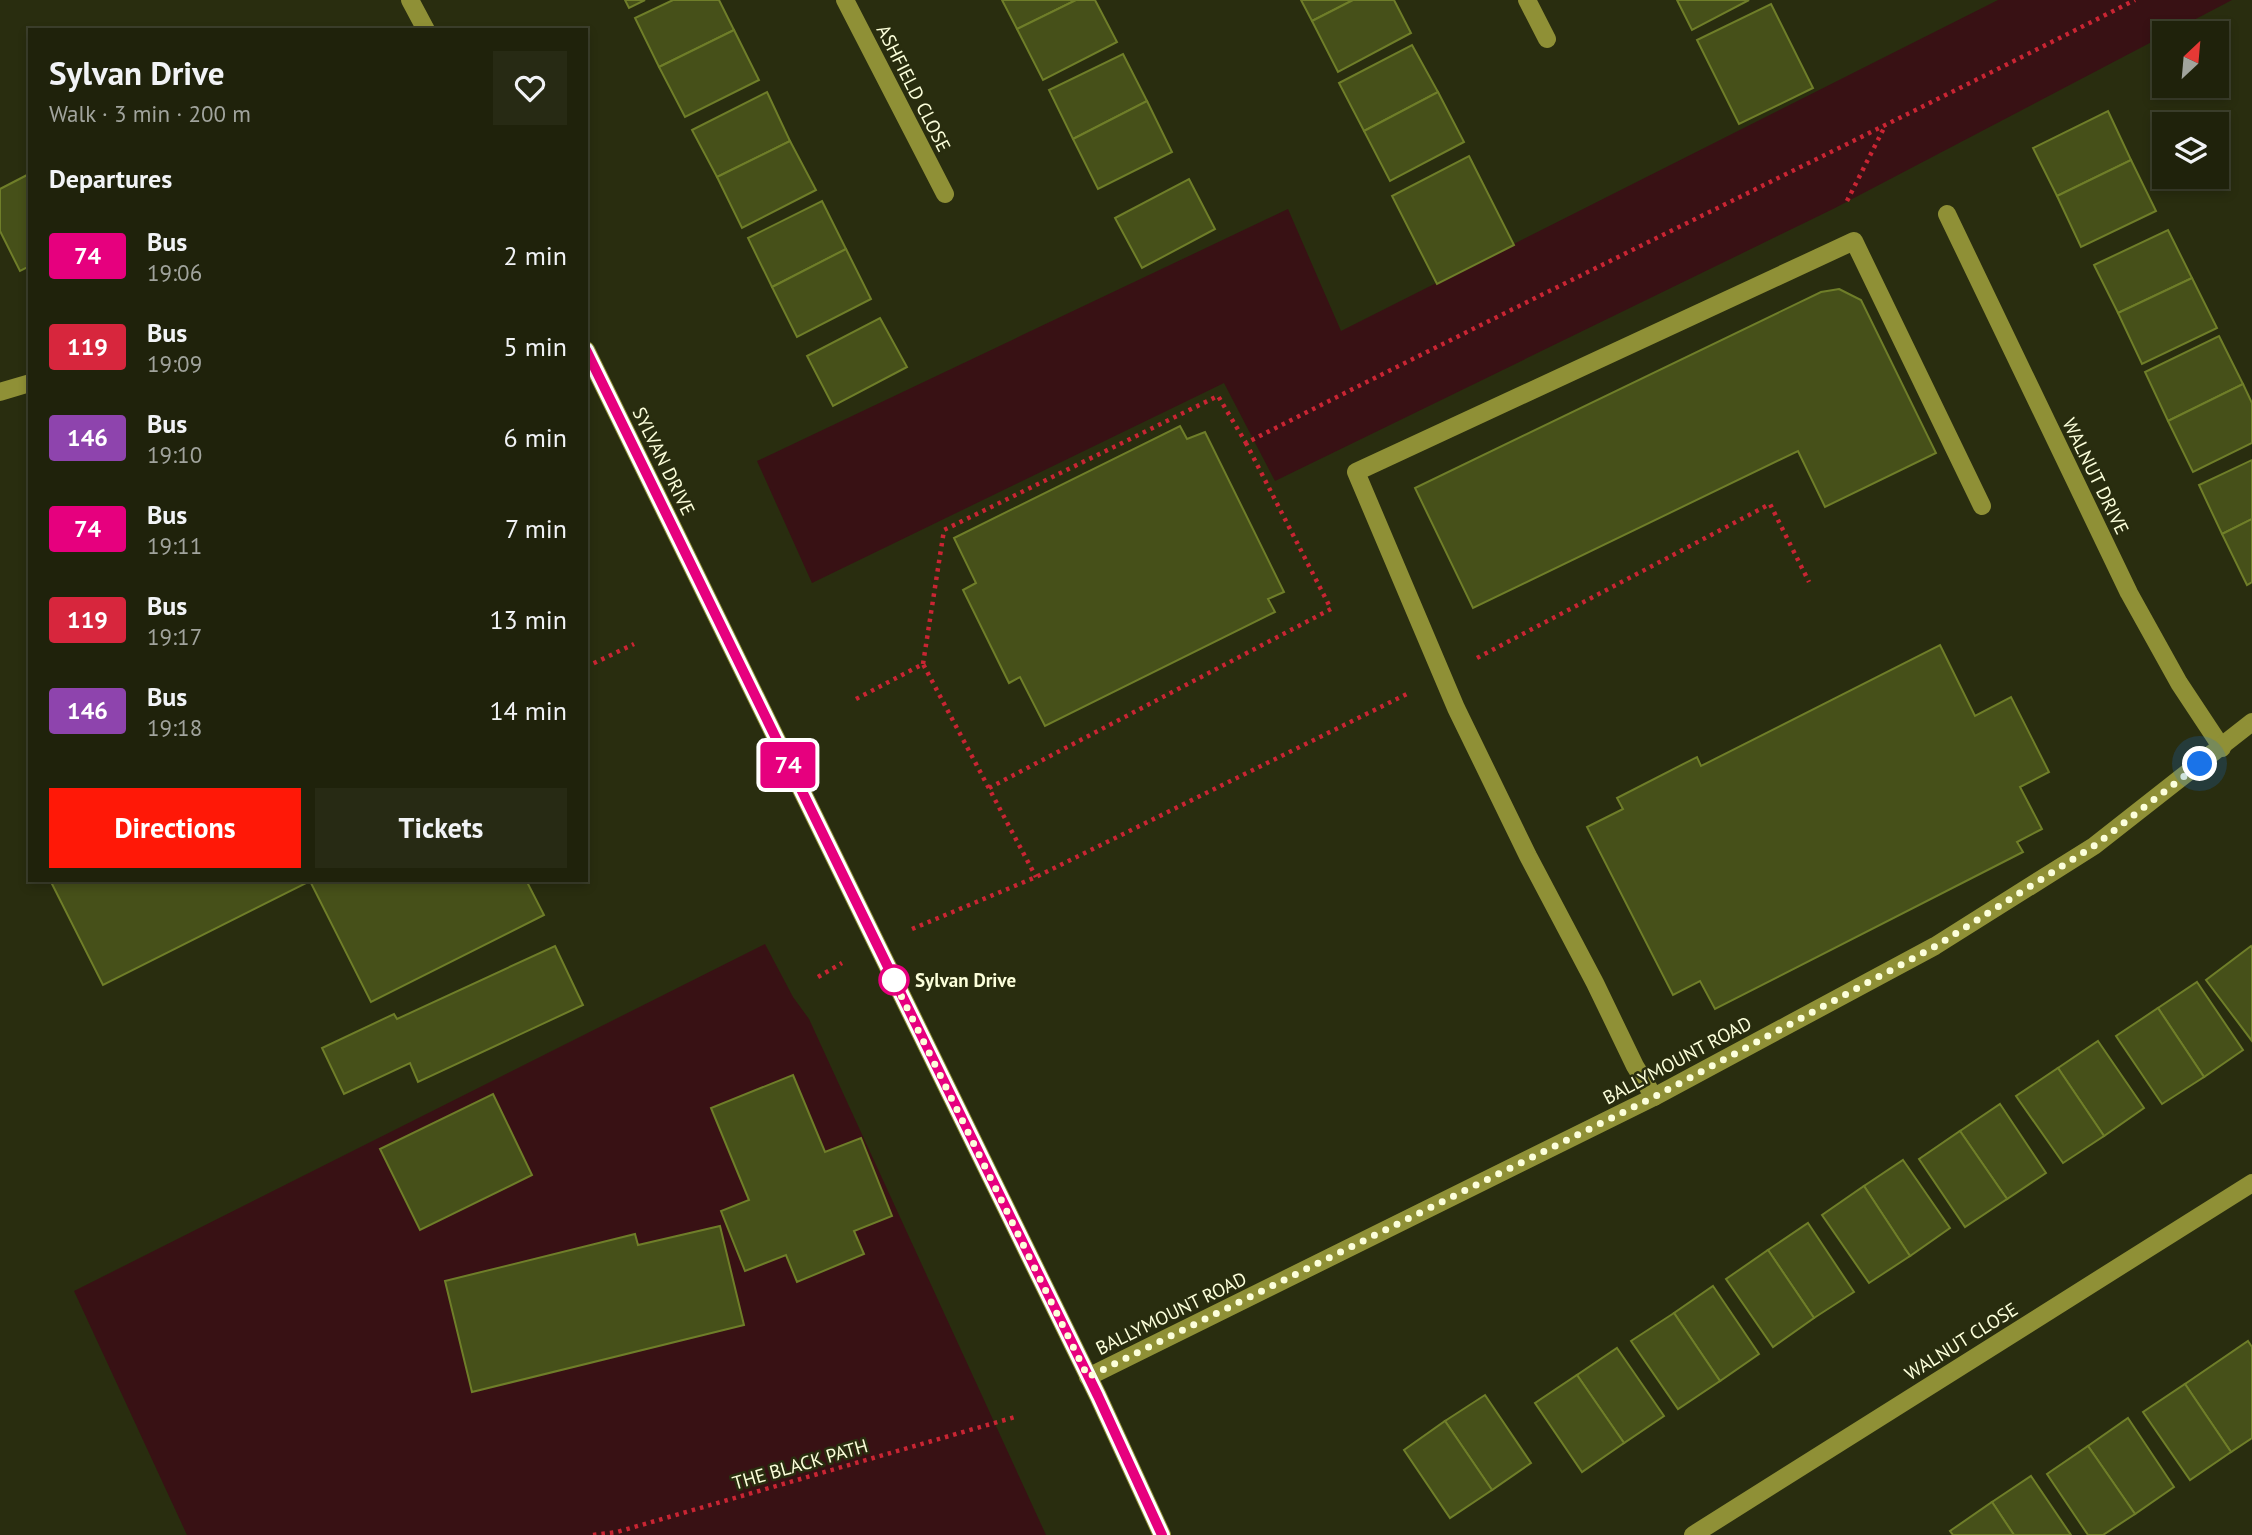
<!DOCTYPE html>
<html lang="en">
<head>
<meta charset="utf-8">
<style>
	body { margin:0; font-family:"PT Sans",sans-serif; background:#272a14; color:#f1f3f6; height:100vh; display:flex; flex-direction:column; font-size:26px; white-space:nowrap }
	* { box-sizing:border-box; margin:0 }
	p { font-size:23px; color:#a1a49d }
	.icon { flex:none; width:38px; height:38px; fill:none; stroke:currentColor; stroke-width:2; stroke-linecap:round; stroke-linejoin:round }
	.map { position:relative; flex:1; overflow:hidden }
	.drawer { position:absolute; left:28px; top:28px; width:560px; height:854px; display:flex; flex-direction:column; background:#1f220b; border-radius:0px; box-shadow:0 4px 10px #0003,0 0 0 2px #3c3f2c }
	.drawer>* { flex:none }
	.badge { padding:0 14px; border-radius:5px; font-size:24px; line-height:46px }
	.needle { width:46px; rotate:26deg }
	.controls { position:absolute; left:2152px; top:21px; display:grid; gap:14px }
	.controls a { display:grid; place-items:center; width:77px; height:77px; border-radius:0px; background:#1f220b; box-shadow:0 4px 10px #0003,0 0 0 2px #3c3f2c; font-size:35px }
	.you { position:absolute; width:35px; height:35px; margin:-18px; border:5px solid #fff; border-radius:50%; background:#1a73e8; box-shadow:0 0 0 10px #1a73e833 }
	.map>.badge { position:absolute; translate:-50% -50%; box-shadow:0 0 0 4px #fff }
	h2 { padding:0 21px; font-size:26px; line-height:63px }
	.round { display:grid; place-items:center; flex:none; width:74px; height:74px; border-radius:0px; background:#272a14 }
	.head { display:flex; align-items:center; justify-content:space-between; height:119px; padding:0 21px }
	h1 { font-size:33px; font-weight:600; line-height:52px }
	.primary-button { display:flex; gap:14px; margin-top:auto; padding:14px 21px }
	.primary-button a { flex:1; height:80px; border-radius:0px; background:#ff1807; color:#fff; font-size:28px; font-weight:600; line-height:80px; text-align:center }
	.primary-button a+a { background:#272a14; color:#f1f3f6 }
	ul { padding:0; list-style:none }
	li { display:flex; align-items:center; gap:21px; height:91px; padding:0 21px }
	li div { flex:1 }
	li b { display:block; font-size:26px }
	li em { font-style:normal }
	li .badge { min-width:77px; font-weight:700; text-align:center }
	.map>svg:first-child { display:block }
</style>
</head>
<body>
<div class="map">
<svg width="2252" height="1535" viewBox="0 0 2252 1535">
	<rect width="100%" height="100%" fill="#292d0f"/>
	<g fill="#381114">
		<path d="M1998,0H2232L2169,33H2165V35L1833,209L1275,481L1224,383L812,583L757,461L1288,209L1341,331Z"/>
		<path d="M765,944L793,997L809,1019L1046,1535H187L74,1291Z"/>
	</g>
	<g fill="#465019" stroke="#6f7e29" stroke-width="2">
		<path d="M625,0H645L629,8Z"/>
		<path d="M673,0H719L734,30L659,67L635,18Z"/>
		<path d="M1002,0H1076L1017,29Z"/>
		<path d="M1076,0H1095L1117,42L1043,80L1017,29Z"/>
		<path d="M1301,0H1353L1312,21Z"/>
		<path d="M1353,0H1394L1411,33L1338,72L1312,21Z"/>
		<path d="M1677,0H1749L1692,30Z"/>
		<path d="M1771,4L1813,88L1739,124L1697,40Z"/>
		<path d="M734,30L759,80L685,117L659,67Z"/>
		<path d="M1412,45L1438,92L1364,131L1339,83Z"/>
		<path d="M1123,54L1147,101L1073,139L1049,90Z"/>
		<path d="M767,92L790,141L717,177L692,130Z"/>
		<path d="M1438,92L1464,142L1390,181L1364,131Z"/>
		<path d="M1147,101L1172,152L1098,189L1073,139Z"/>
		<path d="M2108,111L2131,160L2057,196L2033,148Z"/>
		<path d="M790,141L816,190L742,228L717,177Z"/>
		<path d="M1469,156L1514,245L1437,284L1392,196Z"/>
		<path d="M2131,160L2156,211L2081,247L2057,196Z"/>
		<path d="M29,174L30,266L20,271L0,231V189Z"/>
		<path d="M1189,179L1215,229L1142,268L1115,218Z"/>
		<path d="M822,201L846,249L772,287L748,238Z"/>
		<path d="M2168,230L2192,278L2118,313L2094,265Z"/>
		<path d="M846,249L871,299L797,337L772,287Z"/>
		<path d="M2192,278L2217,328L2142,364L2118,313Z"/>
		<path d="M1839,289L1861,300L1936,453L1825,507L1798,451L1473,608L1415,488L1821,292Z"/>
		<path d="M880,318L907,367L833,406L807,356Z"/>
		<path d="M2219,336L2243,384L2168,421L2145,372Z"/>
		<path d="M2243,384L2252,403V443L2193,472L2168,421Z"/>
		<path d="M1180,426L1187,439L1205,432L1284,592L1268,599L1275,612L1045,726L1020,677L1009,683L963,590L976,583L954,538Z"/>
		<path d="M2252,460V519L2222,534L2199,485Z"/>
		<path d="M2252,519V582L2247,585L2222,534Z"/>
		<path d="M1940,645L1975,716L2011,697L2049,772L2020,787L2042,829L2017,842L2023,852L1715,1009L1700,981L1673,995L1587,827L1623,809L1617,798L1697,757L1701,766Z"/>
		<path d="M50,880H526L544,915L371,1002L310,881L103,985Z"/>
		<path d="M555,946L583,1005L418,1082L410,1063L344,1094L322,1048L394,1014L397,1019Z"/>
		<path d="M2251,946L2252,948V1041L2206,980Z"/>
		<path d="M2197,982L2243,1050L2204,1077L2158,1008Z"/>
		<path d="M2158,1008L2204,1077L2162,1104L2116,1036Z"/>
		<path d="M2098,1041L2144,1108L2104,1136L2058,1068Z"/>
		<path d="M2058,1068L2104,1136L2063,1163L2016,1096Z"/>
		<path d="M793,1075L825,1152L861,1138L892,1216L854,1231L864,1254L797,1282L786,1255L745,1271L721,1211L749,1200L711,1108Z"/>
		<path d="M493,1094L532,1175L420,1230L380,1149Z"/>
		<path d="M2000,1104L2046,1173L2007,1199L1960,1131Z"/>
		<path d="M1960,1131L2007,1199L1965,1227L1919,1159Z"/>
		<path d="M1903,1160L1950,1228L1910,1256L1864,1186Z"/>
		<path d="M1864,1186L1910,1256L1869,1283L1822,1215Z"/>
		<path d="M1808,1223L1854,1292L1814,1318L1768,1250Z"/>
		<path d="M720,1226L744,1325L472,1392L445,1281L635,1234L638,1245Z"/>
		<path d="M1768,1250L1814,1318L1773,1347L1726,1279Z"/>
		<path d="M1713,1286L1759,1354L1720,1381L1674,1313Z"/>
		<path d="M1674,1313L1720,1381L1678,1409L1631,1341Z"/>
		<path d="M2248,1341L2252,1347V1438L2231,1452L2185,1384Z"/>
		<path d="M1617,1348L1664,1416L1624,1443L1577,1375Z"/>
		<path d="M1577,1375L1624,1443L1582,1472L1535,1403Z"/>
		<path d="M2185,1384L2231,1452L2190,1480L2143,1412Z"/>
		<path d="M1485,1395L1531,1463L1492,1490L1445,1421Z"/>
		<path d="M2128,1418L2174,1487L2135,1514L2088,1446Z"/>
		<path d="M1445,1421L1492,1490L1450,1518L1404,1450Z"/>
		<path d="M2088,1446L2135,1514L2103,1535H2088L2047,1474Z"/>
		<path d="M2031,1476L2071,1535H2014L1992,1502Z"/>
		<path d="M1992,1502L2014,1535H1953L1950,1531Z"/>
	</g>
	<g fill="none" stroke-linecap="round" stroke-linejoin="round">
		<g stroke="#c92533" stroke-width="4.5" stroke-dasharray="3.5 5" stroke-linecap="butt">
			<path d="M1847,201L1884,128"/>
			<path d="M1477,658L1770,504L1809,582"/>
			<path d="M923,664L944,530L1218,396L1246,443C1541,293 1839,150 2135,0"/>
			<path d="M586,667L634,644"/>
			<path d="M856,699L923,664L1036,877"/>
			<path d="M989,788L1331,609L1246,443"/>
			<path d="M912,929L1036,877L1407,694"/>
			<path d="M818,977L842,963"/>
			<path d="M593,1535L617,1532L1015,1417"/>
		</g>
		<g stroke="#8f9036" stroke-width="18">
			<path d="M410,0L426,30"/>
			<path d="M845,0L945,194"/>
			<path d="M1527,0L1547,39"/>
			<path d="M1947,214L2129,593L2179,683L2222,748"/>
			<path d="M586,350L1098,1396L1162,1535"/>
			<path d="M0,392L30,383"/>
			<path d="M1654,1097L1635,1066L1595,983L1528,856L1456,708L1356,472L1854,241L1982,506"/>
			<path d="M1088,1377L1654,1097L1935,946L2094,846L2252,722"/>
			<path d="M1693,1535L2252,1183"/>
		</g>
	</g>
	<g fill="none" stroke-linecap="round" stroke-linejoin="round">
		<g stroke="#fff" stroke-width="16">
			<path id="line" d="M586,350L1098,1396L1162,1535"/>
		</g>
		<use href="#line" stroke="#e6007e" stroke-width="10"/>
		<path stroke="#fcffdb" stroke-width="7" stroke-dasharray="0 12.6" d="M894,980L892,977L1088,1377L1654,1097L1936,946L2094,846L2200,764"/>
	</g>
	<circle fill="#fff" stroke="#e6007e" stroke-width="3.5" cx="894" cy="980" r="14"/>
	<g text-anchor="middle" stroke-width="5" stroke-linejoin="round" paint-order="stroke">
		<g font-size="19" fill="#fcffdb" stroke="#292d0f">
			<text transform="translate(914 88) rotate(63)" y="7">ASHFIELD CLOSE</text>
			<text transform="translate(664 461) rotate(64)" y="7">SYLVAN DRIVE</text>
			<text transform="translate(2096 476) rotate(64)" y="7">WALNUT DRIVE</text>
			<text transform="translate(1677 1060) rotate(-28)" y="7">BALLYMOUNT ROAD</text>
			<text transform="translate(1171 1313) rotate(-26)" y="7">BALLYMOUNT ROAD</text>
			<text transform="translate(1961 1341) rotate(-32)" y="7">WALNUT CLOSE</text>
			<text transform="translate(800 1464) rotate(-16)" y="7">THE BLACK PATH</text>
		</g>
		<g font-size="19" font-weight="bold" fill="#fcffdb" stroke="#292d0f" text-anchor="start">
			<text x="915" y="987">Sylvan Drive</text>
		</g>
	</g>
</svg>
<div class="controls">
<a><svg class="needle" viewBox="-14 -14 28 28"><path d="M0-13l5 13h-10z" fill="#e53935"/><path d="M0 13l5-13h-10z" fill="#a1a49d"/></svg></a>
<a><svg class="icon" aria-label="layers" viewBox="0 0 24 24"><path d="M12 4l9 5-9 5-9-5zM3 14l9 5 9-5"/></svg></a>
</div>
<div class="you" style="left:2200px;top:764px"></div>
<b class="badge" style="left:788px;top:765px;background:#e6007e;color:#fff">74</b>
<section class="drawer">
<div class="head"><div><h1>Sylvan Drive</h1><p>Walk · 3 min · 200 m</p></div><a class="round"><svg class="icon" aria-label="heart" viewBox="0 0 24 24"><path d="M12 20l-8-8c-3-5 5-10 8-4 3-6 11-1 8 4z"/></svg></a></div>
<h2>Departures</h2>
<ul>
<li><span class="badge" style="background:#e6007e;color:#fff">74</span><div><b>Bus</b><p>19:06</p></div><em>2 min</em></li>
<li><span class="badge" style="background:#d7263d;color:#fff">119</span><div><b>Bus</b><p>19:09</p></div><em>5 min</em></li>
<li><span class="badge" style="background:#8e44ad;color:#fff">146</span><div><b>Bus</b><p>19:10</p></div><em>6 min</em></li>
<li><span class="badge" style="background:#e6007e;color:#fff">74</span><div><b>Bus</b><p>19:11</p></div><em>7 min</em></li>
<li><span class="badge" style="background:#d7263d;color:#fff">119</span><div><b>Bus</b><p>19:17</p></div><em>13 min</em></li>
<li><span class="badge" style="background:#8e44ad;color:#fff">146</span><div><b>Bus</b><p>19:18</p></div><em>14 min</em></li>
</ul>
<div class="primary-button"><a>Directions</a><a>Tickets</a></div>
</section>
</div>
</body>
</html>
